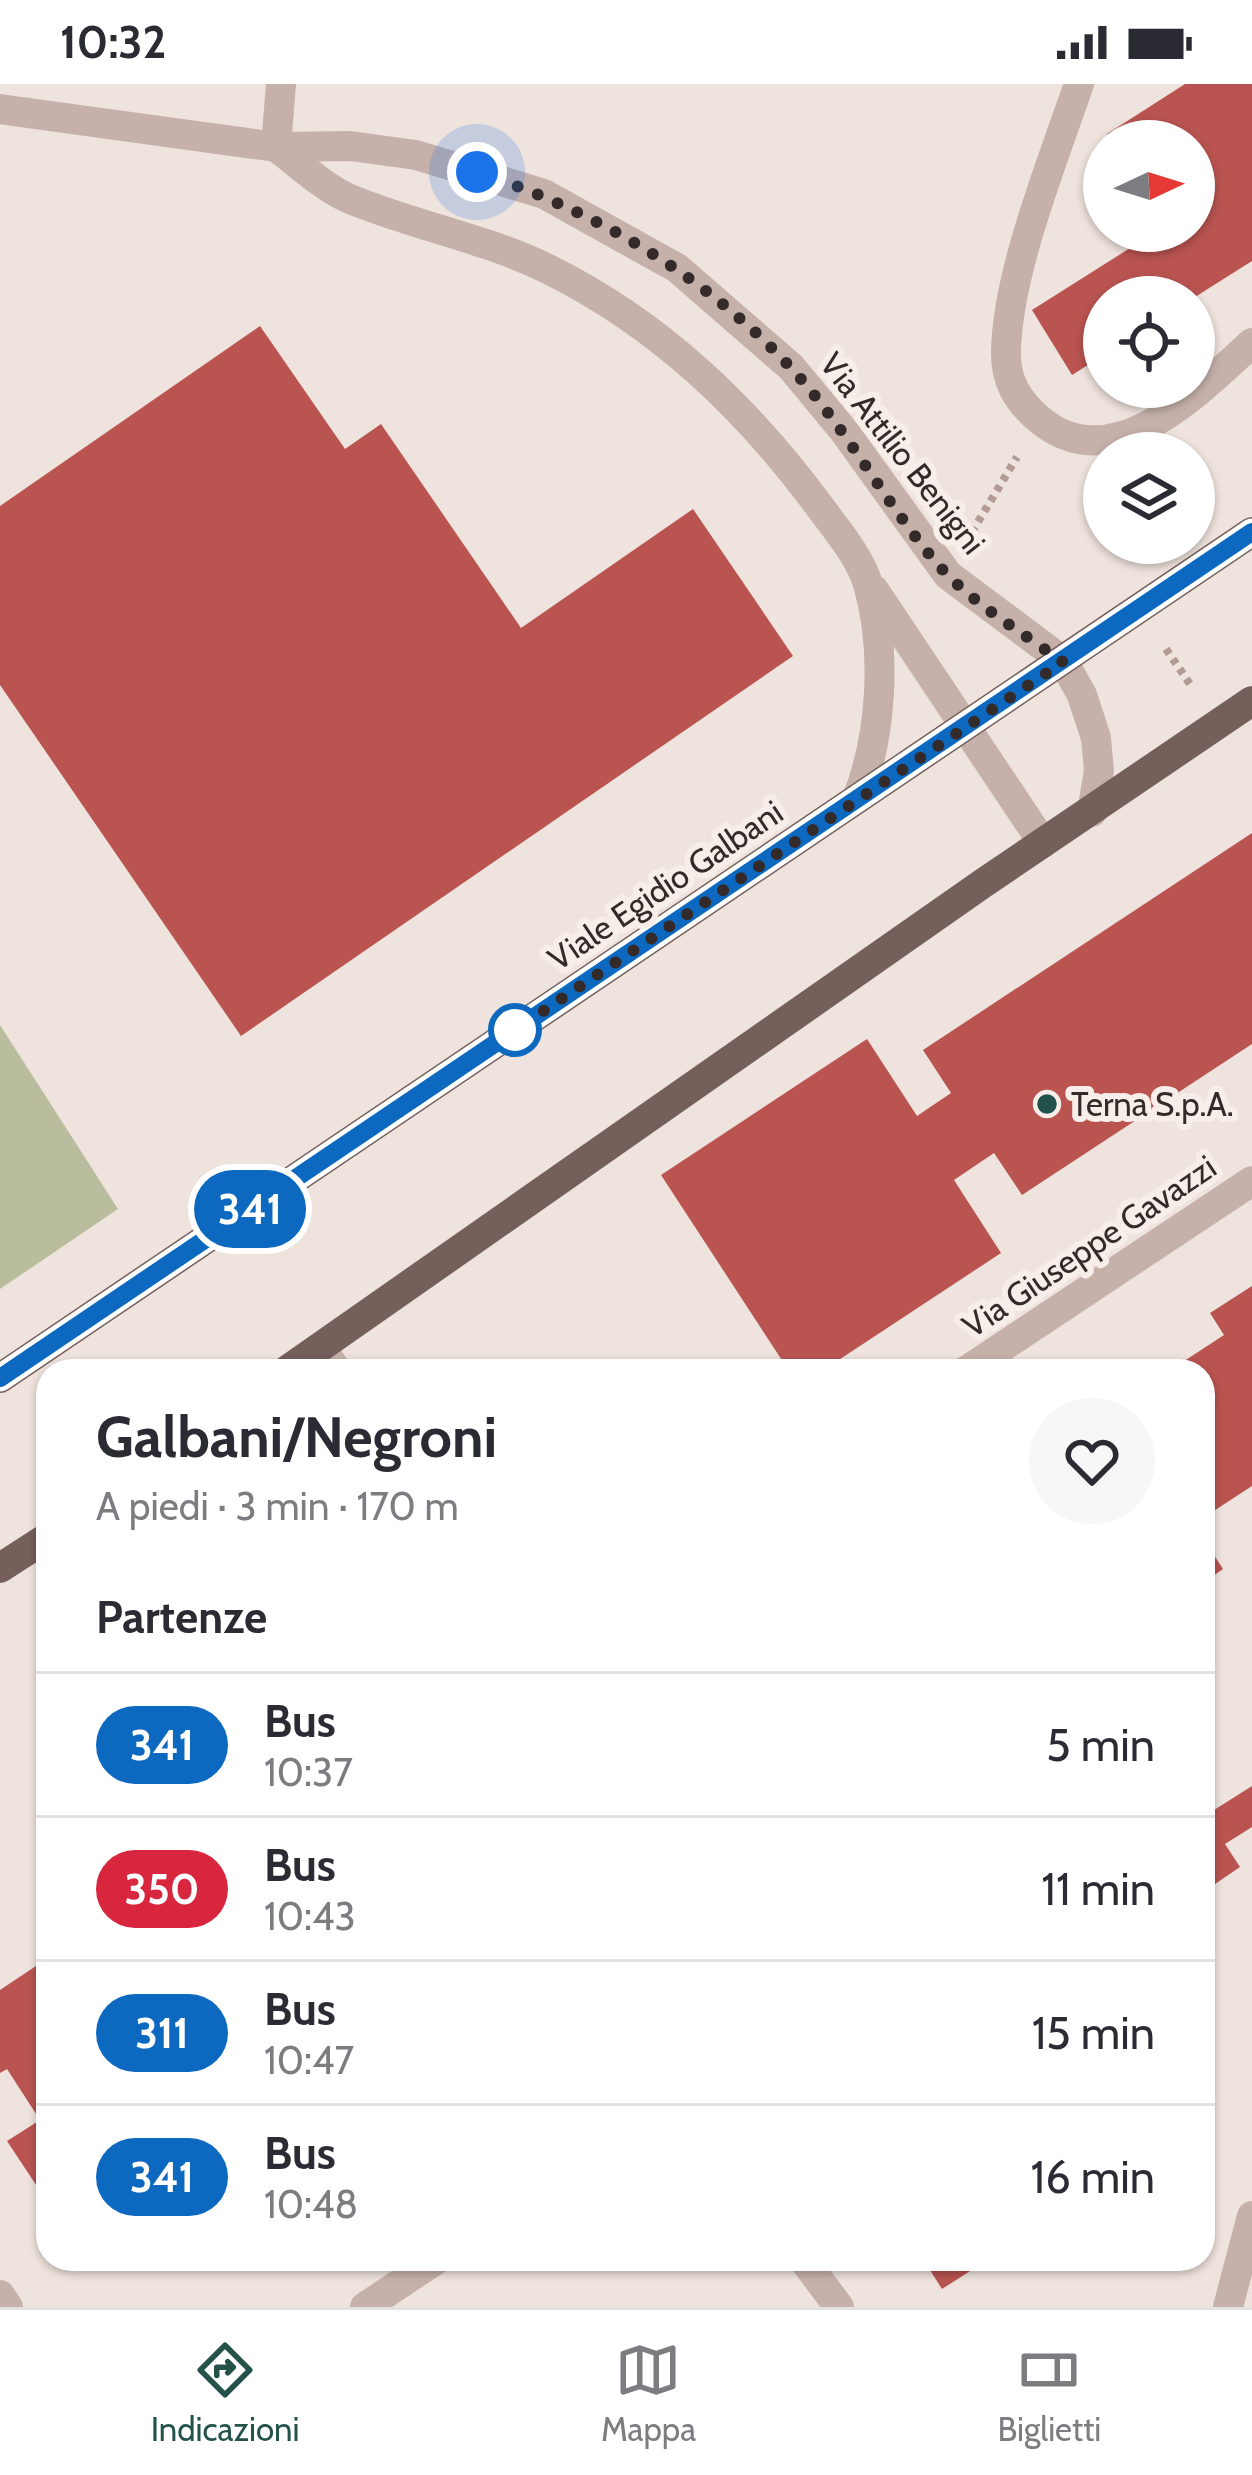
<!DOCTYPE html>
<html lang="it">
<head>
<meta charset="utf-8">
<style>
	body { margin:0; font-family:Cabin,sans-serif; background:#f7f7f7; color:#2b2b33; height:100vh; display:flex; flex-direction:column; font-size:45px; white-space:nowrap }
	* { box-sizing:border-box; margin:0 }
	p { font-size:39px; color:#7c7c81 }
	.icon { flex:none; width:66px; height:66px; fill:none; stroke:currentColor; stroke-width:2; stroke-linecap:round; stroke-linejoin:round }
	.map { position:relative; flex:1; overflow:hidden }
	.sheet { position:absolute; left:36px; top:1275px; width:1179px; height:912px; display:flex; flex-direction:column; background:#fff; border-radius:36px; box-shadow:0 3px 9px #0004 }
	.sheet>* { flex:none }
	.badge { padding:0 24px; border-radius:39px; font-size:42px; line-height:78px }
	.needle { width:78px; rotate:86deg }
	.fabs { position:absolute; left:1083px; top:36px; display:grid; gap:24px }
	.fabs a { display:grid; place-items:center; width:132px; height:132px; border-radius:50%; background:#fff; box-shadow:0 3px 9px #0004; font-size:60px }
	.you { position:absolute; width:60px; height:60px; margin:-30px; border:9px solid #fff; border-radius:50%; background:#1a73e8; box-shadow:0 0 0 18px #1a73e833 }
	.map>.badge { position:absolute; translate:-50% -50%; box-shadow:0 0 0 6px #fff }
	h2 { padding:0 60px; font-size:45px; line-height:108px }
	.round { display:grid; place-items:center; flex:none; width:126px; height:126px; border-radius:63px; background:#f7f7f7 }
	.summary { display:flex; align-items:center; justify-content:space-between; height:204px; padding:0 60px }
	h1 { font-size:57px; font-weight:700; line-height:90px }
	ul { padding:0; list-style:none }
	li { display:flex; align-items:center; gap:36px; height:144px; padding:0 60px; border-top:3px solid #e1e1e2 }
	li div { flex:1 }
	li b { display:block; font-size:45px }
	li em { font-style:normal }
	li .badge { min-width:132px; font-weight:700; text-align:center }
	.status { display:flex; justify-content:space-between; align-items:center; height:84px; padding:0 60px; background:#fff; direction:ltr }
	.status svg { height:33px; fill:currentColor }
	.dock { display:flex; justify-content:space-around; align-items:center; height:168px; border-top:3px solid #e1e1e2; background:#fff; font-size:33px; color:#7c7c81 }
	.dock a { display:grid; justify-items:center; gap:6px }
	.dock .active { color:#23524b }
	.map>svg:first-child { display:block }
</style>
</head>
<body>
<div class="status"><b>10:32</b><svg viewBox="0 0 49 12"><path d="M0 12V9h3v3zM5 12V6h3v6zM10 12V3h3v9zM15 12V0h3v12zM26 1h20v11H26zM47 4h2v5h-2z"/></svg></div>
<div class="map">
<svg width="1252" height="2223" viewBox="0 0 1252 2223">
	<rect width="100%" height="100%" fill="#efe3dd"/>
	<path fill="#b9bd9e" d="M0,941L118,1125L0,1205Z"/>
	<g fill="#b95451">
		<path d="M1185,0H1252V177L1195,213H1104V271L1072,291L1032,226L1157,147H1194V57H1111L1107,50Z"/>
		<path d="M260,242L345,365L381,340L521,544L693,425L793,572L241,952L0,601V422Z"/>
		<path d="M1252,749V960L1022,1111L994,1069L954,1096L1001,1169L822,1287H789L661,1091L867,955L917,1032L951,1009L923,966Z"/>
		<path d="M1252,1202V1402L1203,1434V1287H1169L1224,1251L1210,1229Z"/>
		<path d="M1203,1454L1223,1485L1203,1499Z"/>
		<path d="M1252,1702V1743L1225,1760L1240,1783L1215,1800L1203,1782V1733Z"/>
		<path d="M48,1874V2119L7,2057L40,2036L7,1985L0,1989V1906Z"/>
		<path d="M923,2175H989L942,2205Z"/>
	</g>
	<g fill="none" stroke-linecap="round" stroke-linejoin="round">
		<g stroke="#b29b94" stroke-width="8" stroke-dasharray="6 6" stroke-linecap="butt">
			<path d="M972,448L1017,373"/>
			<path d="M1166,565L1192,603"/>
		</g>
		<g stroke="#c6b1aa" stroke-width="30">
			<path d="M1079,0C1053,76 1008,187 1006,266C1005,296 1017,317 1040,336C1114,397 1200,306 1252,259"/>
			<path d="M0,25L276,63L350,62L416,71L544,110L677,184L791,283L844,347L948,491L1063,577L1082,611L1096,654L1099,687L1092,728"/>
			<path d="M276,63C299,80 324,104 350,115C415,142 485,154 548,185C659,240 746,323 820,423C836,445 860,473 868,500C887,567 882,651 857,715"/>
			<path d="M276,63L281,0"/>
			<path d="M874,506L1043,759"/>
			<path d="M321,1263L337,1287"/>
			<path d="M966,1287L1252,1097"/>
			<path d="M803,2175L839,2223"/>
			<path d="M0,2211L8,2223"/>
			<path d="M365,2223L437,2175"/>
			<path d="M1228,2223L1252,2132"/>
		</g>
		<g stroke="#755f5b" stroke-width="30">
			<path d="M286,1287L982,800L1252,617"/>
			<path d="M0,1294L1252,448"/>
			<path d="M0,1484L48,1453"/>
		</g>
	</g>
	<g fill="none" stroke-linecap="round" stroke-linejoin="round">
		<g stroke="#fff" stroke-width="27">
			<path id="line" d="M0,1294L1252,448"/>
		</g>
		<use href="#line" stroke="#0c69bf" stroke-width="18"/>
		<path stroke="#342a29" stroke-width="12" stroke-dasharray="0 21.6" d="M477,88C596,127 707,193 792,285C846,344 883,415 934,476C968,517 1020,547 1063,578L506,952L515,946"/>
	</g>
	<circle fill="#fff" stroke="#0c69bf" stroke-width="6" cx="515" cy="946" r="24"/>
	<circle fill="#23524b" stroke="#f7eee9" stroke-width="4.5" cx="1047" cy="1020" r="12"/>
	<g text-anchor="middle" stroke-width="12" stroke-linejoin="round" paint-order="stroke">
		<g font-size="33" fill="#342a29" stroke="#f7eee9">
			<text transform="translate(903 369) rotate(52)" y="12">Via Attilio Benigni</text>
			<text transform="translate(665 801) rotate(-34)" y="12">Viale Egidio Galbani</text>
			<text transform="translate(1089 1162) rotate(-34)" y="12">Via Giuseppe Gavazzi</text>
		</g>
		<g font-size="33" fill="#342a29" stroke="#f7eee9" text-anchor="start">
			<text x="1071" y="1032">Terna S.p.A.</text>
		</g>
	</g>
</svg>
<div class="fabs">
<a><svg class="needle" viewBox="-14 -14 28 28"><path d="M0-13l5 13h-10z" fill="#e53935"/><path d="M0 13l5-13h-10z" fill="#7c7c81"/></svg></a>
<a><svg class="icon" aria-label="locate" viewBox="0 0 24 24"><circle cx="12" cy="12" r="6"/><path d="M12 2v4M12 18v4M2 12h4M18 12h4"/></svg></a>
<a><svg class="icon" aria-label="layers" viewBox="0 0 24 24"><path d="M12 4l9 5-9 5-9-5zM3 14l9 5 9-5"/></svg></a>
</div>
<div class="you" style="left:477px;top:88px"></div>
<b class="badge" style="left:250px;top:1125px;background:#0c69bf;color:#fff">341</b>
<section class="sheet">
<div class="summary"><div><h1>Galbani/Negroni</h1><p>A piedi · 3 min · 170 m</p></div><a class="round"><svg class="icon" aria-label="heart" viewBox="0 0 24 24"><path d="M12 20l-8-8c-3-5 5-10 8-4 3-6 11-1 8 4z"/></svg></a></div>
<h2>Partenze</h2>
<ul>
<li><span class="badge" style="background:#0c69bf;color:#fff">341</span><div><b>Bus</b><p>10:37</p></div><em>5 min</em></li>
<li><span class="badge" style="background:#d7263d;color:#fff">350</span><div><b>Bus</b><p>10:43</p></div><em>11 min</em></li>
<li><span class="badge" style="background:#0c69bf;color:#fff">311</span><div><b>Bus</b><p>10:47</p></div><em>15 min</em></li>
<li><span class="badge" style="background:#0c69bf;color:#fff">341</span><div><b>Bus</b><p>10:48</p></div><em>16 min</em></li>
</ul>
</section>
</div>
<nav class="dock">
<a class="active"><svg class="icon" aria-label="directions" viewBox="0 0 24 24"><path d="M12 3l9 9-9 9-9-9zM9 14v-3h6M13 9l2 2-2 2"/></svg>Indicazioni</a>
<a><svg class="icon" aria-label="map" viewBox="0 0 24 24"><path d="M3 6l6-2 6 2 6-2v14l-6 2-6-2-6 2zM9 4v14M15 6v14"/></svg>Mappa</a>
<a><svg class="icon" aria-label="tickets" viewBox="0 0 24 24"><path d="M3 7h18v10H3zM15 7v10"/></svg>Biglietti</a>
</nav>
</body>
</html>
